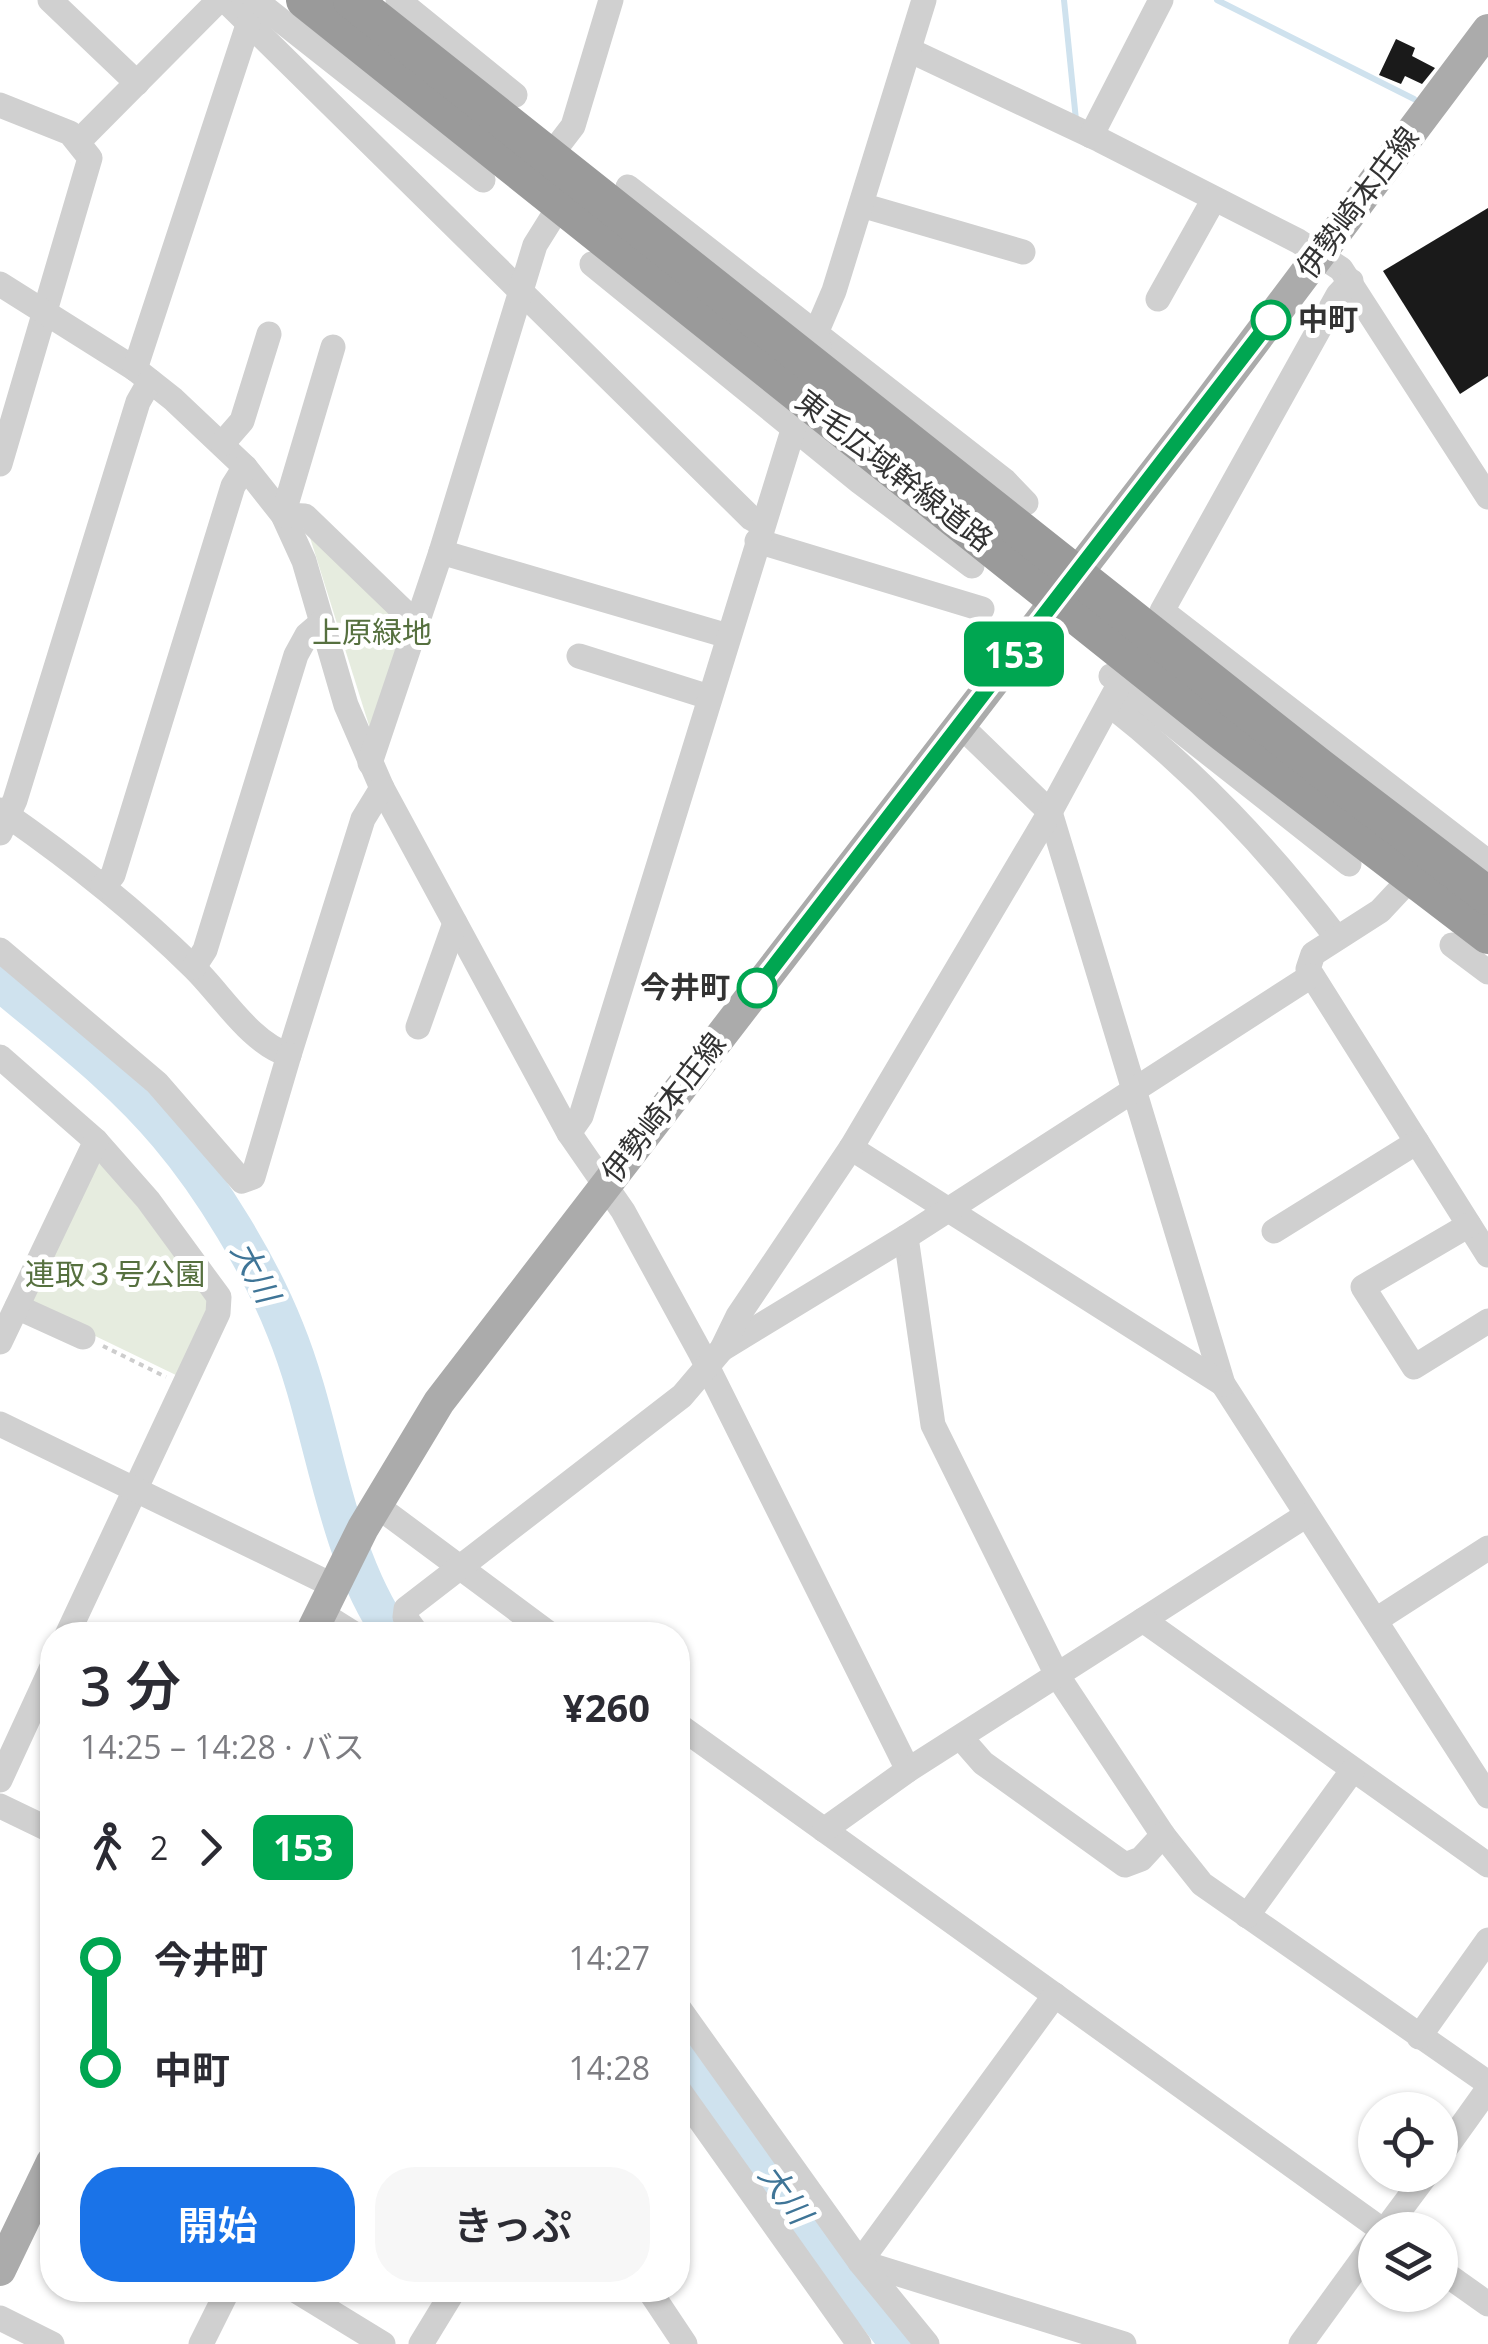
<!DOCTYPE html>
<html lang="ja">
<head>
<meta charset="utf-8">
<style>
	body { margin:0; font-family:"Open Sans","Noto Sans JP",sans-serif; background:#f7f7f7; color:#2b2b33; height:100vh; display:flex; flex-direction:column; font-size:38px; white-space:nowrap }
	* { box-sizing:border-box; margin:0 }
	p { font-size:32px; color:#7c7c81 }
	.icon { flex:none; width:55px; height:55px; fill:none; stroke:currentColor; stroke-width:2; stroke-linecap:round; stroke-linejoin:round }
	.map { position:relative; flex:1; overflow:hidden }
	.drawer { position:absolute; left:40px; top:1622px; width:650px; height:680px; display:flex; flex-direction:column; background:#fff; border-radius:40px; box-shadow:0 2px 8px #0004 }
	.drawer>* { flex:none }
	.badge { padding:0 20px; border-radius:15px; font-size:35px; line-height:65px }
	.tools { position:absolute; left:1358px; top:2092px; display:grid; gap:20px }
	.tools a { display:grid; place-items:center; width:100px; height:100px; border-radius:50%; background:#fff; box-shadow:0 2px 8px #0004; font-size:50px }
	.map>.badge { position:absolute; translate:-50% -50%; box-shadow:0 0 0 5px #fff }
	.legs { display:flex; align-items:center; gap:15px; height:110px; padding:0 40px; font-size:32px }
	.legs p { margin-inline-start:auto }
	.head { display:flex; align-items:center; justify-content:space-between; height:170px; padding:0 40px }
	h1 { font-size:55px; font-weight:600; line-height:75px }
	.button { display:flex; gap:20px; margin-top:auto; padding:20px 40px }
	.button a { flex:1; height:115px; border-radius:40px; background:#1a73e8; color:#fff; font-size:40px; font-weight:600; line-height:115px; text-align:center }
	.button a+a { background:#f7f7f7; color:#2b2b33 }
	ul { padding:0 40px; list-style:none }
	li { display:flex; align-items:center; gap:35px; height:110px; font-size:38px }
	li i { display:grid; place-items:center; width:15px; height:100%; margin:0 12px; background:currentColor }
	li i::after { content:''; width:25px; height:25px; margin:-12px; border:8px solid; border-radius:50%; background:#fff }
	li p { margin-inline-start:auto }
	li:first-child i { background:linear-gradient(#0000 50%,currentColor 0) }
	li:last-child i { background:linear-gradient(currentColor 50%,#0000 0) }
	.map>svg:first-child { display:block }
</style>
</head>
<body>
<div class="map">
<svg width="1488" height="2344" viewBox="0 0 1488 2344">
	<rect width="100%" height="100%" fill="#fff"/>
	<g fill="#e6ecdf">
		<path d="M307,528L409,625L372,735Z"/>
		<path d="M96,1163L106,1166L209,1298L212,1310L180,1377L29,1304Z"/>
	</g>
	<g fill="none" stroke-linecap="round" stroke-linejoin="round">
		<g stroke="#cfe2ee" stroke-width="6">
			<path d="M1064,0L1076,120"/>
			<path d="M1217,0L1414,99"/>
		</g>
		<g stroke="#cfe2ee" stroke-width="38">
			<path d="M0,982C57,1030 120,1077 168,1135C212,1187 260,1266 285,1329C326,1429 331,1544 393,1635"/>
			<path d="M678,2039L787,2199L899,2344"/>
		</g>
	</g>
	<g fill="#1a1a1a">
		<path d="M1396,39L1415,48L1412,56L1435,68L1422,84L1405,76L1401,84L1379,75Z"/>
		<path d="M1488,208V376L1460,394L1383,271Z"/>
	</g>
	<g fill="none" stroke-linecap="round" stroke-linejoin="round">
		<path stroke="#cdcdcd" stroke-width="4" stroke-dasharray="5 5" stroke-linecap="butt" d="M103,1346L166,1377"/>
		<g stroke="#d0d0d0" stroke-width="25">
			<path d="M50,0L137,83"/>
			<path d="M225,0L751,518L762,524"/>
			<path d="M255,0L483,180"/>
			<path d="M398,0L515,95"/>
			<path d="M909,50L1100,140L1298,241L1341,269L1488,497"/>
			<path d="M0,105L70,133L90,158L0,464"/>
			<path d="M1091,136L1161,0"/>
			<path d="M80,140L219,0"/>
			<path d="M550,156L573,126L611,0"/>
			<path d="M628,187L1004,480L1026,503"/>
			<path d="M861,205L1023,252"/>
			<path d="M592,264L860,482L972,566"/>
			<path d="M1351,281L1338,295L1162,611L1488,862"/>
			<path d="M0,284L135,369L173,399L245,467L283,515L304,561L346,705L382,788L569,1133L623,1211L700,1352L908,1770"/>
			<path d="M1158,299L1214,199"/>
			<path d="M333,347L283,515L305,516L418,625"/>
			<path d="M819,347L816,333L834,291L924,0"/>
			<path d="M135,369L248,25"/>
			<path d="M222,444L242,421L269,334"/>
			<path d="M757,541L982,609"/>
			<path d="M441,552L728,636"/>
			<path d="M579,656L709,697"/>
			<path d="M1111,676L1349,864"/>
			<path d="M1109,704C1198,774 1268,848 1337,938"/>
			<path d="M960,725L1050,812L1223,1384L1488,1796"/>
			<path d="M370,763L441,552L535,245L560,205"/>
			<path d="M0,810C68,857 134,909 193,967C222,995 250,1043 289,1055L363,819L382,788"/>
			<path d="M0,833L15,800L138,402L150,381"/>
			<path d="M1423,865L1380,911L1313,954L1308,969L1488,1255"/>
			<path d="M103,886L113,875L233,486L245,467"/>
			<path d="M1452,945L1488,972"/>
			<path d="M0,950L157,1083L242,1181L253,1177L289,1055"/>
			<path d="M194,967L205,950L296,655L307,635L321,623"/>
			<path d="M418,1027L455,923"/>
			<path d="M0,1057L96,1141L148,1200L219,1297L218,1313L67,1635"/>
			<path d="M569,1133L581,1116L794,427"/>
			<path d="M851,1148L1223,1384"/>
			<path d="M1469,1225L1363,1287L1414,1367L1488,1321"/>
			<path d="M1274,1231L1417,1142"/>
			<path d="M906,1237L933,1425L1057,1675L1163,1835L1202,1884L1488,2083"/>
			<path d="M17,1307L83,1337"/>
			<path d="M0,1342L96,1141"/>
			<path d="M722,1349L906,1237L1311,976"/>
			<path d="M0,1424L334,1586"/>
			<path d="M376,1505L551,1635"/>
			<path d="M321,1613L356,1635"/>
			<path d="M1143,1620L1305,1516"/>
			<path d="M1376,1620L1488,1548"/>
			<path d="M418,1635L405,1617L406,1609L682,1396L722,1349L738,1316L851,1148L1050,812L1120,683"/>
			<path d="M678,1725L1382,2230"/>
			<path d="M962,1739L983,1763L1125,1865L1141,1859L1163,1835"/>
			<path d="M0,1780L52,1667"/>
			<path d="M0,1806L52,1831"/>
			<path d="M824,1830L908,1770L1143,1620L1488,1865"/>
			<path d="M1247,1916L1352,1771"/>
			<path d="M1055,1995L860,2262L1124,2344"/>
			<path d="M678,2007L860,2262L927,2344"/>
			<path d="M1419,2037L1488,1940"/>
			<path d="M678,2089L859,2344"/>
			<path d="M1440,2156L1488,2089"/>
			<path d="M1385,2230L1426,2175"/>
			<path d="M1440,2270L1488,2304"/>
			<path d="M295,2290L383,2344"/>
			<path d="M649,2290L685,2344"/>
			<path d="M0,2318L52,2344"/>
			<path d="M201,2344L228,2290"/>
			<path d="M421,2344L454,2290"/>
			<path d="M1301,2344L1375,2242"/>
		</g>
		<g stroke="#ababab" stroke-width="32">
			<path d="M310,1635L363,1528L439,1402L1199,415L1488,30"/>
			<path d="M0,2270L52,2162"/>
		</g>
		<g stroke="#9a9a9a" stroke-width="38">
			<path d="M305,0L1225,734L1488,935"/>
			<path d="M352,0L1319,767L1488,896"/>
		</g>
	</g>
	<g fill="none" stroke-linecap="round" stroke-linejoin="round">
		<g stroke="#fff" stroke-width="22">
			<path id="line-1" d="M757,988L1271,320"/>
		</g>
		<use href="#line-1" stroke="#00a651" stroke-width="15"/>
	</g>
	<g fill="#fff" stroke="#00a651" stroke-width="5">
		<circle cx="1271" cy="320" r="18"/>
		<circle cx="757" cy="988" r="18"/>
	</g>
	<g text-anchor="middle" stroke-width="10" stroke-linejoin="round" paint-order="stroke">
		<g font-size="30" fill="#333" stroke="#fff">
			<text transform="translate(1358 203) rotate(-53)" y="10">伊勢崎本庄線</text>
			<text transform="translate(894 471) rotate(38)" y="10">東毛広域幹線道路</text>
			<text transform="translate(664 1108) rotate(-52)" y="10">伊勢崎本庄線</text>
		</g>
		<g font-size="30" font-weight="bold" fill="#333" stroke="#fff" text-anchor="start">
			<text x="1298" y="330">中町</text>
			<text x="730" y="998" text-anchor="end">今井町</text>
		</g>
		<g font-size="30" fill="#56703f" stroke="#fff">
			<text x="372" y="643">上原緑地</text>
			<text x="115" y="1285">連取３号公園</text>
		</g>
		<g font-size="32" font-style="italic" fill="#3f7597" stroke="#fff">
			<text transform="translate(255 1272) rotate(62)" y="11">大川</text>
			<text transform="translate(785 2194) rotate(54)" y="11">大川</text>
		</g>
	</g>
</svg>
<div class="tools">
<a><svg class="icon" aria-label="locate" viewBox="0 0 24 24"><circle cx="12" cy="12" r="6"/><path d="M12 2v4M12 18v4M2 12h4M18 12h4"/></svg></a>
<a><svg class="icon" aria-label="layers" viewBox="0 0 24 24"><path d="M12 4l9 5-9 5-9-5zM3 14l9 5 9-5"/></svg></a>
</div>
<b class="badge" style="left:1014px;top:654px;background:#00a651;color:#fff">153</b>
<section class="drawer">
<div class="head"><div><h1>3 分</h1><p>14:25 – 14:28 · バス</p></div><b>¥260</b></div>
<div class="legs"><svg class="icon" aria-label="walk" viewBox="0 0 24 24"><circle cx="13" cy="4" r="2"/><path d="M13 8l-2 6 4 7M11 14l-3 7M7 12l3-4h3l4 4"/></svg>2<svg class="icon" aria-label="forward" viewBox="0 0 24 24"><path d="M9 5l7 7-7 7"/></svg><b class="badge" style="background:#00a651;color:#fff">153</b></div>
<ul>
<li><i style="color:#00a651"></i><b>今井町</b><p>14:27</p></li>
<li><i style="color:#00a651"></i><b>中町</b><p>14:28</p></li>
</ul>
<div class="button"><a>開始</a><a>きっぷ</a></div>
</section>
</div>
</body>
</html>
